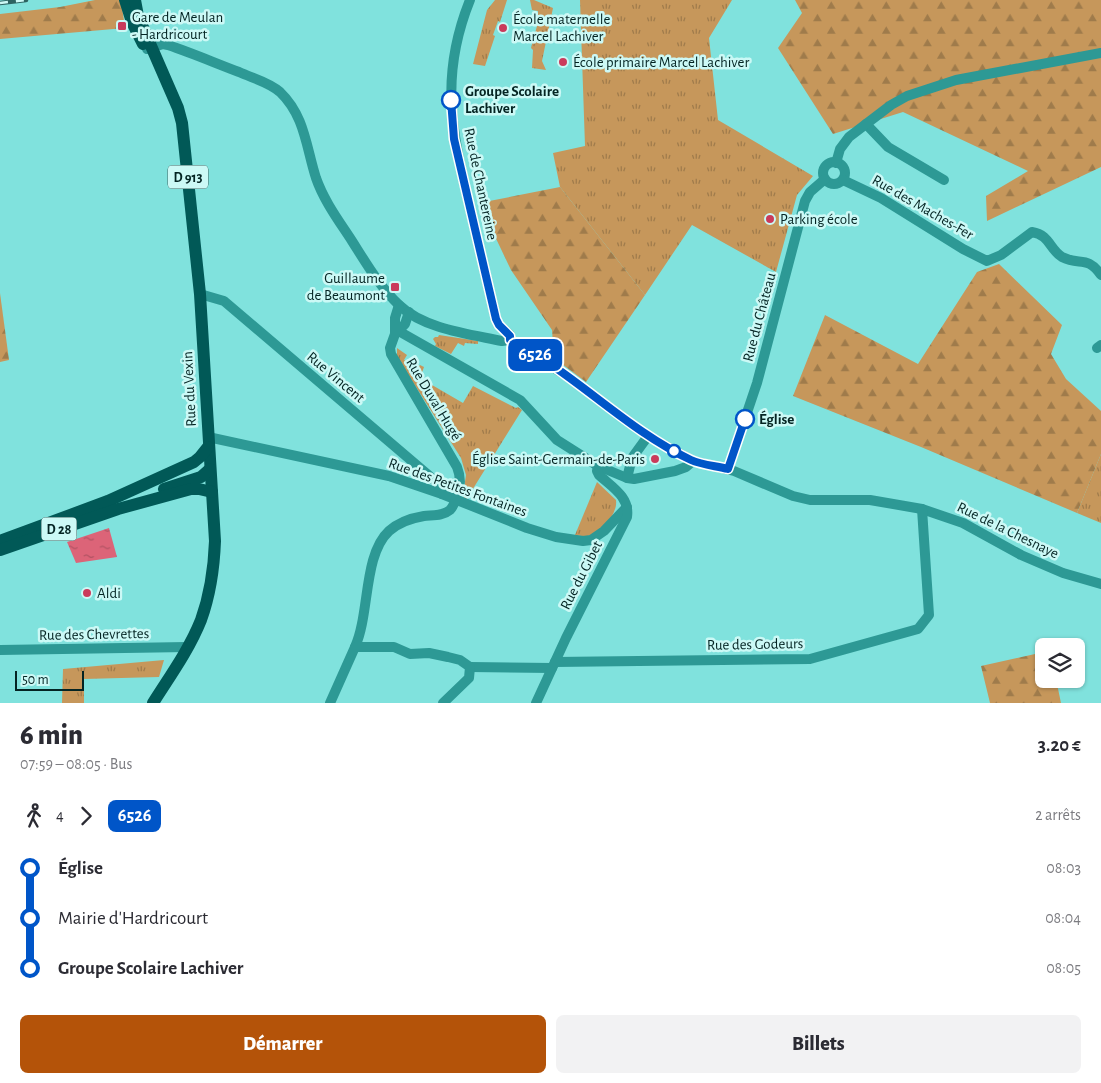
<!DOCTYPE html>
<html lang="fr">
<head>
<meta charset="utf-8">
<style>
	body { margin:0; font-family:"Alegreya Sans",sans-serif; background:#f2f2f3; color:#2b2b33; height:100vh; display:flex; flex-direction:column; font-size:19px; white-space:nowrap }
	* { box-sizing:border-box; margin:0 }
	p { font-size:16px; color:#7c7c81 }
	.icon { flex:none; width:28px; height:28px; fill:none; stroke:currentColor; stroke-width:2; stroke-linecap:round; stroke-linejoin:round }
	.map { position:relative; height:703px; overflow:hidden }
	.drawer { display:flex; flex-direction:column; background:#fff; flex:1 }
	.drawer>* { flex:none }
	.badge { padding:0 10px; border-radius:8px; font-size:18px; line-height:32px }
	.fabs { position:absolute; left:1035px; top:638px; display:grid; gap:10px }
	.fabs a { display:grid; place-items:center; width:50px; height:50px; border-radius:8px; background:#fff; box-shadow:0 1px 4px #0004; font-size:25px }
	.scale { position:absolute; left:15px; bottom:12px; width:69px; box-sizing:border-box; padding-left:5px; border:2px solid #042423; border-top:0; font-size:14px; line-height:18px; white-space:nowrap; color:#042423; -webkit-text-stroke:4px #ccf9f6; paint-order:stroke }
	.map>.badge { position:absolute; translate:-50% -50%; box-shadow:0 0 0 2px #fff }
	.legs { display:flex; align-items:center; gap:8px; height:55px; padding:0 20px; font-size:16px }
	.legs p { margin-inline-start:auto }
	.head { display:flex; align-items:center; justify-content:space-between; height:85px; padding:0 20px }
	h1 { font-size:28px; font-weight:800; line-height:38px }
	.primary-button { display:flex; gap:10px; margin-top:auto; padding:10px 20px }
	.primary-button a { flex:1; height:58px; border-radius:8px; background:#b45309; color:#fff; font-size:20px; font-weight:800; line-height:58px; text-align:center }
	.primary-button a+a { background:#f2f2f3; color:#2b2b33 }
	ul { padding:0 20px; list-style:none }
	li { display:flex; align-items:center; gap:18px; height:50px; font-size:19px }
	li i { display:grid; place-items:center; width:8px; height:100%; margin:0 6px; background:currentColor }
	li i::after { content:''; width:12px; height:12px; margin:-6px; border:4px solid; border-radius:50%; background:#fff }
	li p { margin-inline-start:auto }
	li:first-child i { background:linear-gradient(#0000 50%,currentColor 0) }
	li:last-child i { background:linear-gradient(currentColor 50%,#0000 0) }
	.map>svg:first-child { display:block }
</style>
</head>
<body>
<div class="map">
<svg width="1101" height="703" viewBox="0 0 1101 703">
	<defs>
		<pattern id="grass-tufts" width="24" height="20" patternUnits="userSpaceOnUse" patternTransform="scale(1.25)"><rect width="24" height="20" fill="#c6975b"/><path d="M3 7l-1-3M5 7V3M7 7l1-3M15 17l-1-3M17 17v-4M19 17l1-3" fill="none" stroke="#9f7b4b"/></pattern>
		<pattern id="forest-firs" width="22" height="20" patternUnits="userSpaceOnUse" patternTransform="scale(1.25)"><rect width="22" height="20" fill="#c6975b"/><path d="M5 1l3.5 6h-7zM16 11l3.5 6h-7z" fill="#9f7b4b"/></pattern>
		<pattern id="water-ripples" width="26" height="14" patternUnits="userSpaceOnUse" patternTransform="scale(1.25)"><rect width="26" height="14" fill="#dc6478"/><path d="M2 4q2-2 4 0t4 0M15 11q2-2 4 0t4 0" fill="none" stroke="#b05262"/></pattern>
	</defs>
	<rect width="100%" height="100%" fill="#80e2dd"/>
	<g fill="url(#grass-tufts)">
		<path d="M495,0H507L500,22L498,21L493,35L495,36L485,66L473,64L487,10Z"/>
		<path d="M530,0H534L553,8L542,61L546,70L532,68L533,50L531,48L537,26L538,11L532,10Z"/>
		<path d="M580,0H732L709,38L718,120L813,176L797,195L776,272L692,225L645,295L560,187L553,153L585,146Z"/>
		<path d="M439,335L478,341V344L465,343L464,346L458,343L451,354L435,346L436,344L433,339L435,337H438Z"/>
		<path d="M397,348L407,355L404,360L408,362L407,365L411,368L412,366L417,369L420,365L424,367L420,378L463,403L473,386L516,408L518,407L522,410L466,500L464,498L463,495L466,475L461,458L397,357Z"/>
		<path d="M1101,454V523L1077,513Z"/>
		<path d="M597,482L616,500C618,513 603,530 591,535C586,537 580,536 575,535Z"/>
		<path d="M164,660L159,677L84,679V703H62L63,669Z"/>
	</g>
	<g fill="url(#forest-firs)">
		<path d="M95,0H121L125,28L0,39V14L60,7Z"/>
		<path d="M795,0H1101V167L987,221L986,196L1028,171L903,112L833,134L778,48L802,13Z"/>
		<path d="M560,187L645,295L586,382L554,358L552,330L511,270L479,203Z"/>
		<path d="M999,264L1062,325L1051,354L1066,379L1101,411V454L1077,513L921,447L793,396L825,315L918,364L977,272Z"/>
		<path d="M0,293L9,360L0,362Z"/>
		<path d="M1044,652V679H1056L1061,703H990L981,666Z"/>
	</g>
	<path fill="url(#water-ripples)" d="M109,528L117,557L76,563L67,542Z"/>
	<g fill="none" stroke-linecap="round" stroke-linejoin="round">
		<g stroke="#2d9995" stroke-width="10">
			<path d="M470,0C439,77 452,131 470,208C479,245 487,282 496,319L499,325L510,335V340"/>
			<path d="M147,49L163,44L168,45C192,53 215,63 239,72C252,78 269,82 280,92C305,116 306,147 316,178C324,201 339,221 352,241C366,263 380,287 399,305C424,329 469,334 502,341L510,340L513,342L567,376L648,436L693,461L734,471L793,496L810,500H870L922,509L963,523L1021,555L1063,573L1101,584"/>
			<path d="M866,124L888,147L944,180"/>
			<circle cx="834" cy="173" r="11"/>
			<path d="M836,163L840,149L849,137L891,105L907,96L956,80L1101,53"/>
			<path d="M843,180L881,198L963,249L987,261L1001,255L1032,232C1050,235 1049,249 1062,257C1080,266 1087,255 1101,275"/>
			<path d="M200,294L224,301L433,479L443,489L442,494"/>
			<path d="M395,329L520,400L557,440L598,466L627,478L634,479L675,471L686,467L693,461"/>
			<path d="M395,334L405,324L409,312"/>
			<path d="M1097,348L1101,345"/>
			<path d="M208,437L389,476L442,494L527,528L556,537L583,541L591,540L604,531L627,507"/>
			<path d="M728,469L757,383L805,201L810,192L825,179"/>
			<path d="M627,478L632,458L648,436"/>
			<path d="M355,647C370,614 363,555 389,531C399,522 412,518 424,516C433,515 443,516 450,510C454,506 455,501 457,496C461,486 461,477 457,467L391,354L390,348L395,334V318L399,305"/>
			<path d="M0,650L187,647"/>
			<path d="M555,662L810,659L918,629L929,615L922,509"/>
			<path d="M470,667L552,668"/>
			<path d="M330,703L355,647H394L410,654L429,653L448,657L460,660L470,667L469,678L443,703"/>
			<path d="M536,703L566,638L627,517C630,497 612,487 599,475L597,471L598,466"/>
		</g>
		<g stroke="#015957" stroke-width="12">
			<path d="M125,0L132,22L143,44"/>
			<path d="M135,0L138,16L178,108L182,123L200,294L215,541C214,568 210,595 201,620C189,650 170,676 153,703"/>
			<path d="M164,489L201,477L210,469"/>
			<path d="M0,541L108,501L194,462L200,457L208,447"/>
			<path d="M0,550L118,509L191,489H199L212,492"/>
		</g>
		<g stroke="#2d6361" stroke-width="4.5">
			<path id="rail" d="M0,3L26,0"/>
		</g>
		<use href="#rail" stroke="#ccf9f6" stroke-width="2.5" stroke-dasharray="8" stroke-linecap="butt"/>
	</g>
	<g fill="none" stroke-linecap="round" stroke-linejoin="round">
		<g stroke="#fff" stroke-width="11">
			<path id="line-1" d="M451,100L454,139L496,319L499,325L510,336V340C575,373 625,429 691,460C702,465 717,466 728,469L745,419"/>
		</g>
		<use href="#line-1" stroke="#0055c8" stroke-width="8"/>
	</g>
	<g fill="#ca3a5b" stroke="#ccf9f6" stroke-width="2">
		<rect x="117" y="21" width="10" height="10" rx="2.5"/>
		<circle cx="503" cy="28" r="5"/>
		<circle cx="563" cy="62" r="5"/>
		<circle cx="770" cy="219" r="5"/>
		<rect x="390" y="282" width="10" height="10" rx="2.5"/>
		<circle cx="655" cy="459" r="5"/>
		<circle cx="87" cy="593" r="5"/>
	</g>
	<g fill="#fff" stroke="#0055c8" stroke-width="2.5">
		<circle cx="451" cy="100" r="9"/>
		<circle cx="745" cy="419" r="9"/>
		<circle cx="674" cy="451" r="6"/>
	</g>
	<g text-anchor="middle" stroke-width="5" stroke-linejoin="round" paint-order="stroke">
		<g fill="#ccf9f6" stroke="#406462" stroke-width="1">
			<rect x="168" y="165.5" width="40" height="23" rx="4"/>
			<rect x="41.5" y="517.5" width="35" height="23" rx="4"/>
		</g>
		<g font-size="14" font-weight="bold" fill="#042423">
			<text x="188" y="182">D 913</text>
			<text x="59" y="534">D 28</text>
		</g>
		<g font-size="15" fill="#042423" stroke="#ccf9f6" text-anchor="start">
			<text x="132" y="22">Gare de Meulan<tspan x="132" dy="17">- Hardricourt</tspan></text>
			<text x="513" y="24">École maternelle<tspan x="513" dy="17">Marcel Lachiver</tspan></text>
			<text x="573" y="67">École primaire Marcel Lachiver</text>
			<text x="780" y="224">Parking école</text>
			<text x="385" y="283" text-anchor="end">Guillaume<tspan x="385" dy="17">de Beaumont</tspan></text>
			<text x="645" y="464" text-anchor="end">Église Saint-Germain-de-Paris</text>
			<text x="97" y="598">Aldi</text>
		</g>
		<g font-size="15" font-weight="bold" fill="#042423" stroke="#ccf9f6" text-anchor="start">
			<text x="465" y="96">Groupe Scolaire<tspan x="465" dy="17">Lachiver</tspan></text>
			<text x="759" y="424">Église</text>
		</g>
		<g font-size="15" fill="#042423" stroke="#ccf9f6">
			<text transform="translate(481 184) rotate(78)" y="5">Rue de Chantereine</text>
			<text transform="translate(923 207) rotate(30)" y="5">Rue des Maches-Fer</text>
			<text transform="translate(759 317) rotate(-75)" y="5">Rue du Château</text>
			<text transform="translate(336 377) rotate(40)" y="5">Rue Vincent</text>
			<text transform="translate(189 389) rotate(-93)" y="5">Rue du Vexin</text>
			<text transform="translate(434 399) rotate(59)" y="5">Rue Duval Hugé</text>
			<text transform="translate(458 487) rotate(20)" y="5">Rue des Petites Fontaines</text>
			<text transform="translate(1008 530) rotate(26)" y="5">Rue de la Chesnaye</text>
			<text transform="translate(581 575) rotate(-63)" y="5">Rue du Gibet</text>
			<text transform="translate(94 634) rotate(-1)" y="5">Rue des Chevrettes</text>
			<text transform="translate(755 644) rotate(-1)" y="5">Rue des Godeurs</text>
		</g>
	</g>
</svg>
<div class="fabs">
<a><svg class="icon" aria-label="layers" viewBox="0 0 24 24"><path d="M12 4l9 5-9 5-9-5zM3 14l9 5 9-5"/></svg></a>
</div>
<div class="scale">50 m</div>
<b class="badge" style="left:535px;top:355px;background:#0055c8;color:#fff">6526</b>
</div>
<section class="drawer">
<div class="head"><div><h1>6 min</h1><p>07:59 – 08:05 · Bus</p></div><b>3.20 €</b></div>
<div class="legs"><svg class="icon" aria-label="walk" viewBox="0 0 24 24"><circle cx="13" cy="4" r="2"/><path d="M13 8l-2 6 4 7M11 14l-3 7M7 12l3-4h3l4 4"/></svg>4<svg class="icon" aria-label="forward" viewBox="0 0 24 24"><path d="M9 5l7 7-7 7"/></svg><b class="badge" style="background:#0055c8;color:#fff">6526</b><p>2 arrêts</p></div>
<ul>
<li><i style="color:#0055c8"></i><b>Église</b><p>08:03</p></li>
<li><i style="color:#0055c8"></i><span>Mairie d'Hardricourt</span><p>08:04</p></li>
<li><i style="color:#0055c8"></i><b>Groupe Scolaire Lachiver</b><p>08:05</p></li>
</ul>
<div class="primary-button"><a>Démarrer</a><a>Billets</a></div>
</section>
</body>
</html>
